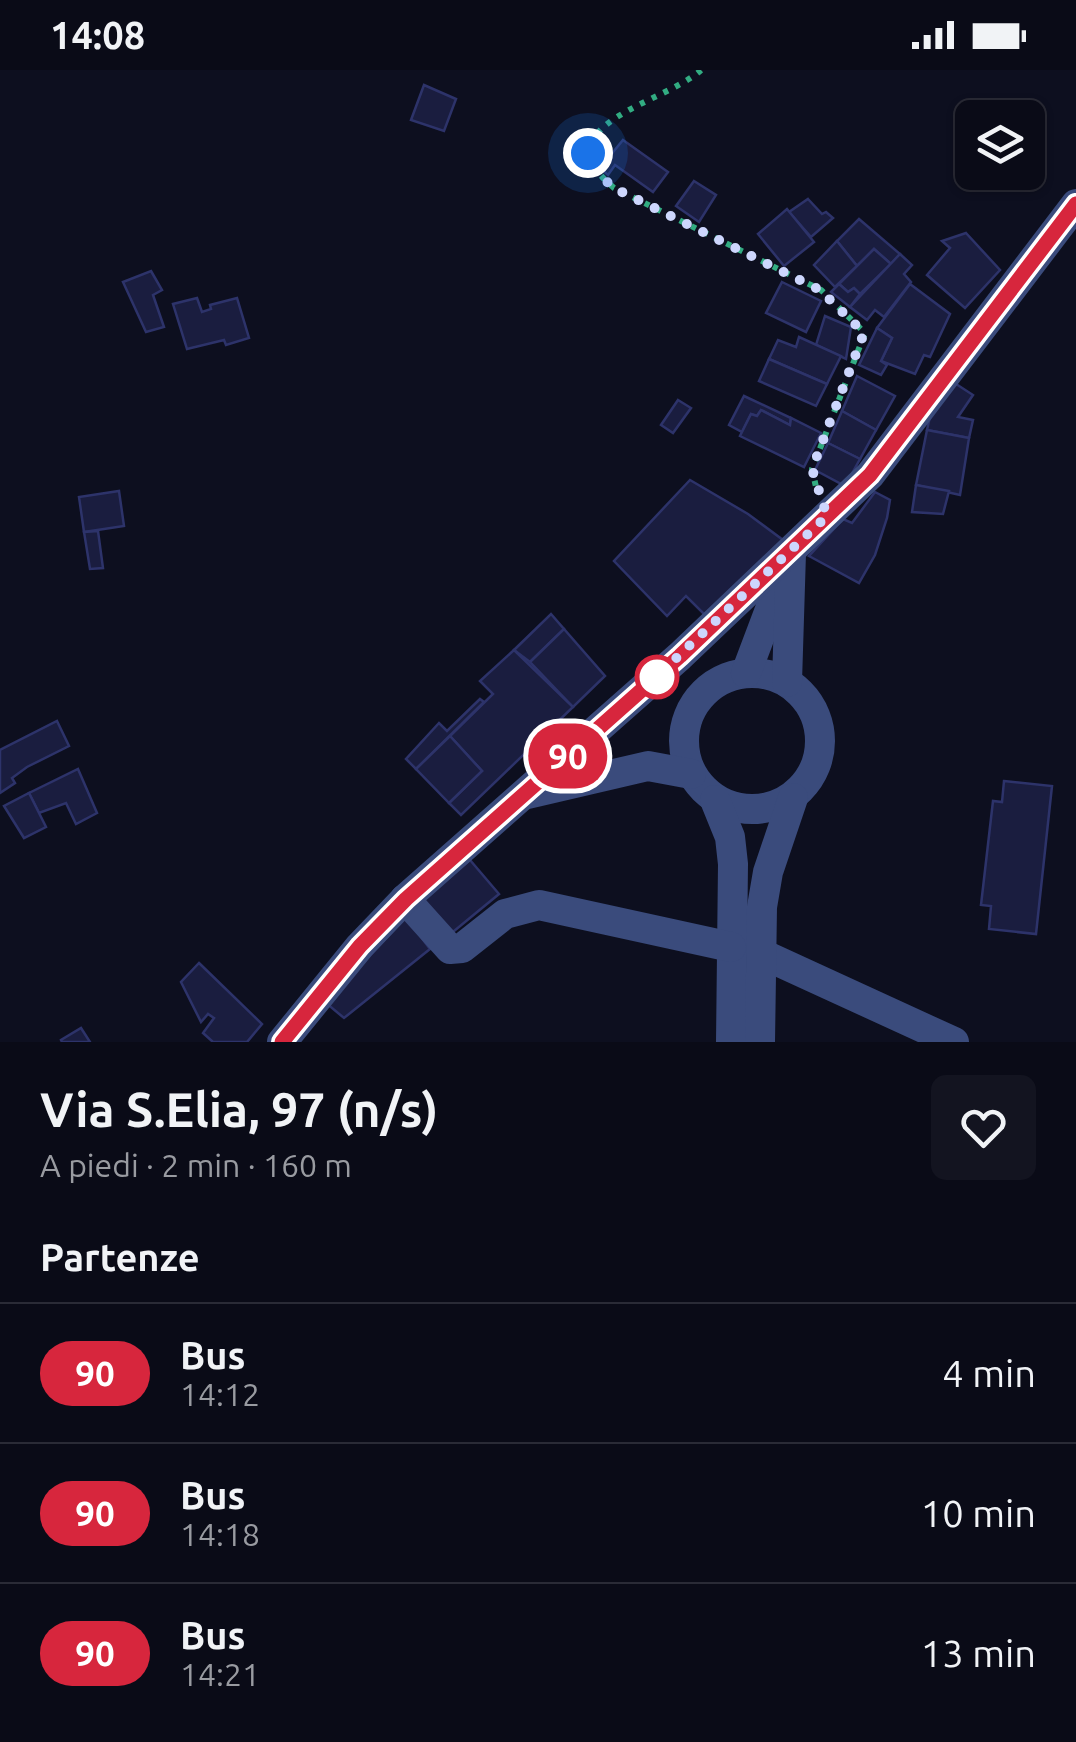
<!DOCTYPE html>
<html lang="it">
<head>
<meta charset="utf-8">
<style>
	body { margin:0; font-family:Ubuntu,sans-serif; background:#131420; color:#f1f3f6; height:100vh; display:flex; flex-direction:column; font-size:38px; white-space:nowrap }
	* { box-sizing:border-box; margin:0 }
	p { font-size:32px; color:#999ba1 }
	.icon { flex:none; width:55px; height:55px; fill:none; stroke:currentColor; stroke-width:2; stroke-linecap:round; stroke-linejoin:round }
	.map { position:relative; height:972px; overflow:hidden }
	.sheet { display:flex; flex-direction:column; background:#0a0b17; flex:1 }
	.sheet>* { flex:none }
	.badge { padding:0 20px; border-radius:32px; font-size:35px; line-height:65px }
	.fabs { position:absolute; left:955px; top:30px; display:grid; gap:20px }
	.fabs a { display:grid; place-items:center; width:90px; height:90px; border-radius:15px; background:#0a0b17; box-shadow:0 2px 8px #0004,0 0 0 2px #2a2b36; font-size:50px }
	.you { position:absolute; width:50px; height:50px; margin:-25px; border:8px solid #fff; border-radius:50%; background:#1a73e8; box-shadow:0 0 0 15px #1a73e833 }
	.map>.badge { position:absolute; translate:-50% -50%; box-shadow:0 0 0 5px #fff }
	h2 { padding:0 40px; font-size:38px; line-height:90px }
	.round { display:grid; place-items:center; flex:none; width:105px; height:105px; border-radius:15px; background:#131420 }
	.summary { display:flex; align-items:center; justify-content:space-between; height:170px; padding:0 40px }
	h1 { font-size:48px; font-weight:700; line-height:75px }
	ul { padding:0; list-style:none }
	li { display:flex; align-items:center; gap:30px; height:140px; padding:0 40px; border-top:2px solid #2a2b36 }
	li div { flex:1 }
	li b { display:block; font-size:38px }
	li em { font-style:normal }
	li .badge { min-width:110px; font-weight:700; text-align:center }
	.status { display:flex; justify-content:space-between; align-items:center; height:70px; padding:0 50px; background:#0a0b17; direction:ltr }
	.status svg { height:28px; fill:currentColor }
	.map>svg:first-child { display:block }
</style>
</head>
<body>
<div class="status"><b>14:08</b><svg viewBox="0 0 49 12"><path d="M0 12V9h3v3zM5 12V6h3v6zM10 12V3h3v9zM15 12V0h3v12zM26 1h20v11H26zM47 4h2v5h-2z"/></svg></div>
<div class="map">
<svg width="1076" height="972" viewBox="0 0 1076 972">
	<rect width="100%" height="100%" fill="#0d0f1f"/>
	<g fill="#1a1d3f" stroke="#2d336a" stroke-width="2.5">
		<path d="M424,15L456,29L444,61L411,50Z"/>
		<path d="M623,70L668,102L653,122L615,95L608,105L600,98Z"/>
		<path d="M694,111L716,125L699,152L676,136Z"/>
		<path d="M808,129L822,144L826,142L833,148L811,167L789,142Z"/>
		<path d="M787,139L814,172L784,196L758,164Z"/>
		<path d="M859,149L900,184L891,194L874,179L857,196L837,171Z"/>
		<path d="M966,163L1000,200L965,238L927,205L950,178L942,171Z"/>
		<path d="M837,171L857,196L835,217L814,195Z"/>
		<path d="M874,179L891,194L860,224L854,218L848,222L839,214Z"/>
		<path d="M900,184L912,195L904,204L911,212L884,247L875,240L867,250L850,237Z"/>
		<path d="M151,201L162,220L153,225L164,257L146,262L123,212Z"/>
		<path d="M782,212L821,231L806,262L766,243Z"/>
		<path d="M839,214L848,222L854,218L860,224L850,237L831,222Z"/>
		<path d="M910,214L950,244L930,287L924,285L915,304L881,291L892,268L877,258Z"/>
		<path d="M197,228L202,242L211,239L210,235L237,228L249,268L226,275L224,270L187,279L173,234Z"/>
		<path d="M825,246L851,257L846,289L816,275Z"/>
		<path d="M877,258L892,268L881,291L887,295L881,305L859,295Z"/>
		<path d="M799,267L841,286L827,314L769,289L778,270L796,277Z"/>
		<path d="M769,289L827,314L816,336L759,311Z"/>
		<path d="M857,306L895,326L876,360L842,341Z"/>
		<path d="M953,312L973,325L958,347L973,350L969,368L927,360L931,342Z"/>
		<path d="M744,326L791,348L790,355L761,340L757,346L751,344L742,362L729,355Z"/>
		<path d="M678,330L691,338L673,363L661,355Z"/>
		<path d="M761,340L790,355L791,348L821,363L804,397L740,366L751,344L757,346Z"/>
		<path d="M842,341L876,360L860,389L828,373Z"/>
		<path d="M927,360L969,368L960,425L916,415Z"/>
		<path d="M828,373L860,389L845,416L815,400Z"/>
		<path d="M690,410L748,444L783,470L707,547L686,526L667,546L614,491Z"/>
		<path d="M916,415L949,421L943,444L912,442Z"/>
		<path d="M119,421L124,456L84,462L79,427Z"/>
		<path d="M875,422L890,430L887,448L875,485L859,513L809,486L843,449L852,453Z"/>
		<path d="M98,461L103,498L90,499L84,462Z"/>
		<path d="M551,544L564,559L530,592L514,580Z"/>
		<path d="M564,559L605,606L573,637L530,592Z"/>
		<path d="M514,580L573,637L461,745L449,733L482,701L450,666L493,624L480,611Z"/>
		<path d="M480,629L484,632L416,699L406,689L439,653L447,661Z"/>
		<path d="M57,651L69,676L27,697L12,708L15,713L0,723V680Z"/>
		<path d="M450,666L482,701L449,733L416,699Z"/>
		<path d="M78,699L97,743L76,754L66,733L39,743L29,723Z"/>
		<path d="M1004,711L1052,716L1036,864L989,859L991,836L981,835L993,731L1002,732Z"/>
		<path d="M29,723L46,757L24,768L4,736Z"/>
		<path d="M470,790L499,824L448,866L419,831Z"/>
		<path d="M406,847L430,879L344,948L326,933Z"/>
		<path d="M199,893L262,954L247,972H213L203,963L214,948L208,944L201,952L181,912Z"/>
		<path d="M81,958L90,972H62L61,970Z"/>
	</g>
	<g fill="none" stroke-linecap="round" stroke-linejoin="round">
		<path stroke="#32ac82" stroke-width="6" stroke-dasharray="5 8" stroke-linecap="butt" d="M701,0C666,33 538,55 614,118L821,220L865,263L812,399L816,417"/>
		<g stroke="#3a4b7c" stroke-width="30">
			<circle cx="752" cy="671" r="68"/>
			<path d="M746,603L783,505"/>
			<path d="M787,612L791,483"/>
			<path d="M528,724L648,696L691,704"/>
			<path d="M715,730L730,767L733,794L731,972"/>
			<path d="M405,829L450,879L462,878L505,844L539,835L731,877"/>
			<path d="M762,884L954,972"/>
			<path d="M282,972L360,876L405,829L680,586L870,405L1076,134"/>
			<path d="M760,972L762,837L768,802L793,728"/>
		</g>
	</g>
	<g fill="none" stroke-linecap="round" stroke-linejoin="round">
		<g stroke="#fff" stroke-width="22">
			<path id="line" d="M282,972L360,876L406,829L680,586L870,405L1076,134"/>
		</g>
		<use href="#line" stroke="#d7263d" stroke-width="15"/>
		<path stroke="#cdd6fd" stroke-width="10" stroke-dasharray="0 18" d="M588,83L596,102L614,118L820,220L864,263L812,399L827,446L654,609L657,607"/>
	</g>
	<circle fill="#fff" stroke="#d7263d" stroke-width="5" cx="657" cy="607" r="20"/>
</svg>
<div class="fabs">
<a><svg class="icon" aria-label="layers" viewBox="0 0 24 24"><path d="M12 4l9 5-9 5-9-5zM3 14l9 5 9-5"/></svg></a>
</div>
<div class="you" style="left:588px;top:83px"></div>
<b class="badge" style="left:568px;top:686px;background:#d7263d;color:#fff">90</b>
</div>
<section class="sheet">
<div class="summary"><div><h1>Via S.Elia, 97 (n/s)</h1><p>A piedi · 2 min · 160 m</p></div><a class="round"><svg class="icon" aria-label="heart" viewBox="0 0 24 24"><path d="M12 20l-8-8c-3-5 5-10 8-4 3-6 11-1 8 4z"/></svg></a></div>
<h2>Partenze</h2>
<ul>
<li><span class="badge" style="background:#d7263d;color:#fff">90</span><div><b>Bus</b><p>14:12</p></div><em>4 min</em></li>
<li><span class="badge" style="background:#d7263d;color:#fff">90</span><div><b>Bus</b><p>14:18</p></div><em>10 min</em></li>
<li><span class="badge" style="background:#d7263d;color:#fff">90</span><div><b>Bus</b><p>14:21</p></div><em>13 min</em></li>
</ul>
</section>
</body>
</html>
